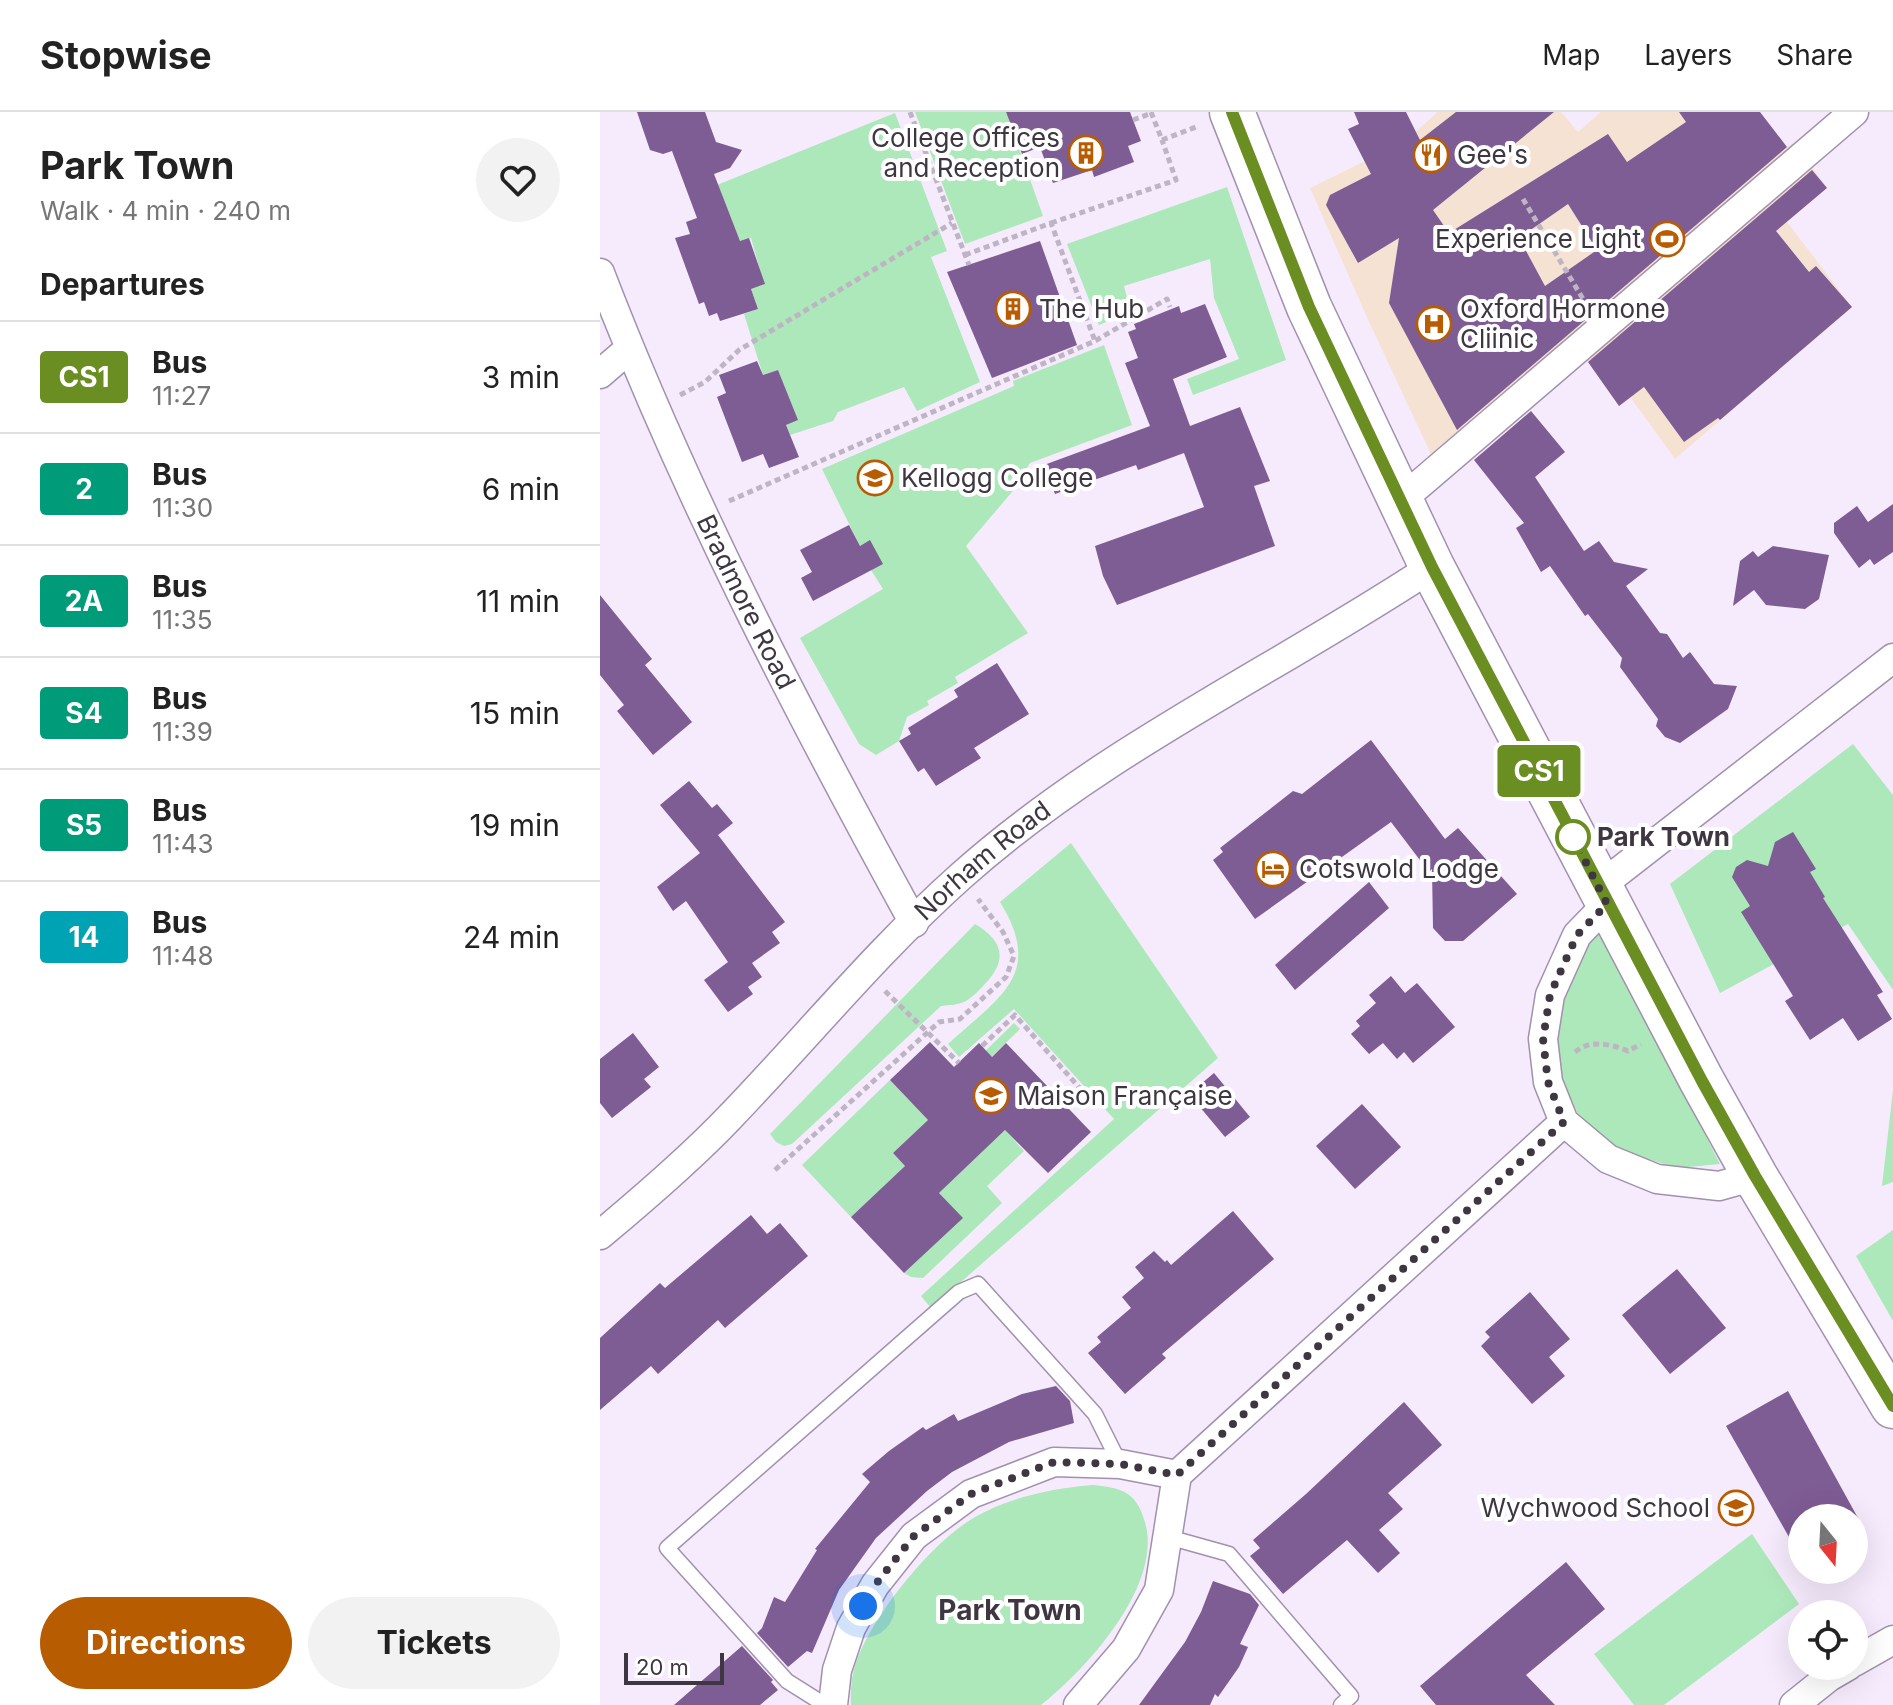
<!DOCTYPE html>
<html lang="en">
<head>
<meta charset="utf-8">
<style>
	body { margin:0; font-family:Inter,sans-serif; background:#f2f2f2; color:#222; height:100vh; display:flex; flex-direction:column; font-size:30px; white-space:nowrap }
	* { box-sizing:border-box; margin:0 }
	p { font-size:26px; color:#767676 }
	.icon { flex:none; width:44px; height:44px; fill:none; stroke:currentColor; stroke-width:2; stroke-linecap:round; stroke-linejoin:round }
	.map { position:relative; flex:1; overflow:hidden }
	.details { display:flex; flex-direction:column; background:#fff; width:600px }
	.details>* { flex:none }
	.badge { padding:0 16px; border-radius:6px; font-size:28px; line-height:52px }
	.needle { width:52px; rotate:162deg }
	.buttons { position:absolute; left:1188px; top:1392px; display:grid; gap:16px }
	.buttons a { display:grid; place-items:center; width:80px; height:80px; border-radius:50%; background:#fff; box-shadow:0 8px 32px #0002; font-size:40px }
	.scale { position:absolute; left:24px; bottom:20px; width:100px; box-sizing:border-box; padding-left:8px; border:4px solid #3e3742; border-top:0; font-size:22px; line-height:28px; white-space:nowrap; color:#3e3742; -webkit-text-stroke:6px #fff; paint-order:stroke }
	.you { position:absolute; width:40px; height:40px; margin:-20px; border:6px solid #fff; border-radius:50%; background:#1a73e8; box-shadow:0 0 0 12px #1a73e833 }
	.map>.badge { position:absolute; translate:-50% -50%; box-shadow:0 0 0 4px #fff }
	h2 { padding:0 40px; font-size:30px; line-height:72px }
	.round { display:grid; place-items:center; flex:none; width:84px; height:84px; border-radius:42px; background:#f2f2f2 }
	.summary { display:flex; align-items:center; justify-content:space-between; height:136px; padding:0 40px }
	h1 { font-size:38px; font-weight:700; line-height:60px }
	.action { display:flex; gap:16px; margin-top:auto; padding:16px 40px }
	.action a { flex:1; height:92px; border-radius:48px; background:#b85c01; color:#fff; font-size:32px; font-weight:700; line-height:92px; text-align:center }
	.action a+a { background:#f2f2f2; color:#222 }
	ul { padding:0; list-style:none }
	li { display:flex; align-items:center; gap:24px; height:112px; padding:0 40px; border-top:2px solid #e0e0e0 }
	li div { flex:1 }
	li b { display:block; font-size:30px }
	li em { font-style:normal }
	li .badge { min-width:88px; font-weight:700; text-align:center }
	header { display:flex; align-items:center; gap:48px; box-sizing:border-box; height:112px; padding:0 40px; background:#fff; border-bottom:2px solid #e0e0e0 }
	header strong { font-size:38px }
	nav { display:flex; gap:44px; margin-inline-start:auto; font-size:28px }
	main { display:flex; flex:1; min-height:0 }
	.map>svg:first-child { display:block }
</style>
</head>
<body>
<header>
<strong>Stopwise</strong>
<nav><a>Map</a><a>Layers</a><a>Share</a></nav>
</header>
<main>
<section class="details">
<div class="summary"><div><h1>Park Town</h1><p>Walk · 4 min · 240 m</p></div><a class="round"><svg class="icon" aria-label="heart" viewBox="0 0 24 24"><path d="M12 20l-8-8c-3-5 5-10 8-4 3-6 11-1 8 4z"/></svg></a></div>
<h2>Departures</h2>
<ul>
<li><span class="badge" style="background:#6b8e23;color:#fff">CS1</span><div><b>Bus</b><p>11:27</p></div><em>3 min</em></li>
<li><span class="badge" style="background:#009b79;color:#fff">2</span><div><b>Bus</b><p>11:30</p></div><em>6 min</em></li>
<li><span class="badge" style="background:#009b79;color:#fff">2A</span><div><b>Bus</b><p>11:35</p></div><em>11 min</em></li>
<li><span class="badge" style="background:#009b79;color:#fff">S4</span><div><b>Bus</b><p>11:39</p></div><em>15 min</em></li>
<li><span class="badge" style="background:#009b79;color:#fff">S5</span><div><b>Bus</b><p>11:43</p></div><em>19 min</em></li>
<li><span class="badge" style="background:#00a3b4;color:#fff">14</span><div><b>Bus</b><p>11:48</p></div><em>24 min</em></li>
</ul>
<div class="action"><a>Directions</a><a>Tickets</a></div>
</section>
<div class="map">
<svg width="1293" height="1593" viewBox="0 0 1293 1593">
	<rect width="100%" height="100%" fill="#f6ebfd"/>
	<path fill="#f5e2d2" d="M838,0H961L978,20L1001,0H1113L1157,58L1193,31L1227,75L1187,110L1252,195L1075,347L1031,286L1019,294L979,237L838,357L770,212L710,76L804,30Z"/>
	<g fill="#ace8b9">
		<path d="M315,0H406L443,104L365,132Z"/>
		<path d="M295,1L347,139L331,145L380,270L317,299L304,275L238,300L233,309L190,323L186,313L197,308L178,258L163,263L144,202L158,197L151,177L164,172L151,126L140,129L117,73Z"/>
		<path d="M627,75L686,248L593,283L587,267L639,247L614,186L610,147L524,174L531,200L499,213L467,132Z"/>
		<path d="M504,233L532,313L430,351L412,380L366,434L428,521L355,565L358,571L327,589L329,593L307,605L299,629L276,643L259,632L200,526L283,477L271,458L270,429L260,434L222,357L414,274L413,269Z"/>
		<path d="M1253,632L1293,683V878L1248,812L1120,881L1070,772Z"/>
		<path d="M471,731L618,946L331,1196L321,1184L514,1007L414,897L359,945L348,932C399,885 445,863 400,790Z"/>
		<path d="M375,812C402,828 409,847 385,872C380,877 373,885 366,889C359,893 349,893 341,894L192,1032L184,1034L176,1030L170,1022Z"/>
		<path d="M1000,816L1120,1052L1078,1056L1015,1037L979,1004L961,966L952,926L962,877L979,842Z"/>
		<path d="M414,911L420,917L379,957L373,951Z"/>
		<path d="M290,968L328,1008L293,1041L305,1054L251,1105L202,1053Z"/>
		<path d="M1293,978V1070L1282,1074Z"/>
		<path d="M405,1018L424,1039L387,1074L402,1091L323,1166L311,1165L304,1161L362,1106L339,1081Z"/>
		<path d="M1293,1118V1209L1256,1144Z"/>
		<path d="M493,1373C521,1376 535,1379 544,1407C566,1470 487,1557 441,1593H251C250,1577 252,1560 258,1545C277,1498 332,1430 375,1405C410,1385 454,1376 493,1373Z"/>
		<path d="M1152,1422L1199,1492L1064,1593H1034L994,1542Z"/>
	</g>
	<g fill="#7e5c94" fill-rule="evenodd">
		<path d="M37,0H105L116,30L142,38L130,56L114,62L140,129L149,126L165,172L151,177L158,197L120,209L117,201L109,204L104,190L99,192L75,126L90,122L86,110L97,106L72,39L63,42L50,38Z"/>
		<path d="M406,0H530L541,29L528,34L534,50L494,65L492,58L453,71L440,35L422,42Z"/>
		<path d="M754,0H806L820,28L856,0H954L833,98L849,121L1008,22L1027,50L1086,10L1079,0H1160L1187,35L857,318L789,191L799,126L758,151L726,93L730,83L771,62L748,17L759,12ZM968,92L997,138L945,174L919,126Z"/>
		<path d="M1212,58L1227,76L1176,119L1209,160L1216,154L1252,195L1120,308L1118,306L1084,330L1044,275L1019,294L988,250Z"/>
		<path d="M440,129L477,233L392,266L347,160Z"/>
		<path d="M605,192L627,245L573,267L590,314L640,295L670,369L654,374L675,434L517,493L503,464L495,434L604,395L584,341L538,358L536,353L455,382L444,353L550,314L525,251L538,246L528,220L536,217L534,212L579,194L581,201Z"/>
		<path d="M157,249L163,263L178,258L198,308L186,313L199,345L169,356L163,342L142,350L117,285L126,281L119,263Z"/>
		<path d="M931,299L965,340L935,365L984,439L999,429L1014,450L1048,457L1026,474L1060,521L1067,522L1083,546L1090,540L1114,572L1137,574L1128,597L1080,631L1065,625L1056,614L1058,607L1020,555L1022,546L988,502L985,504L950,454L941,460L916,416L924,411L874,348Z"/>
		<path d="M1293,392V440L1274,453L1270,447L1259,456L1234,421V411L1257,394L1268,410Z"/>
		<path d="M249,413L260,434L270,428L283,452L213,489L201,466L212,460L200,438Z"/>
		<path d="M1173,434L1229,443L1219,487L1205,497L1166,493L1154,478L1133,494L1140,449L1153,439L1158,445Z"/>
		<path d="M0,483L52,547L45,553L92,610L53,643L17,599L24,593L0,563Z"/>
		<path d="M397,551L429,602L374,636L381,646L336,674L324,656L318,660L299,629L311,622L308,616L358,585L354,578Z"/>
		<path d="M771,628L845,727L858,716L917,782L863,829H845L833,816L832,757L829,760L791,710L655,807L613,748L623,740L620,736L693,679L702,682Z"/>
		<path d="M89,669L112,696L117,692L133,711L118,723L185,810L172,820L180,831L152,851L162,865L148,875L153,882L128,900L104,868L128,850L86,789L73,799L57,775L100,741L60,693Z"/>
		<path d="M1193,720L1216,757L1210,760L1225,785L1223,786L1283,880L1277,883L1292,907L1258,929L1243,906L1210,928L1185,889L1193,884L1141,800L1150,794L1132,765L1136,755L1147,748L1168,754L1175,730Z"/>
		<path d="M769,770L789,796L695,878L675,853Z"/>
		<path d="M791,864L805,881L817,871L855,915L813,951L804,940L797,947L783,931L769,942L751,922L760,914L756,909L776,891L769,883Z"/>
		<path d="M33,921L59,955L44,967L51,975L12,1006L0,991V947Z"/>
		<path d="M330,930L354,955L379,931L392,945L406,931L491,1020L448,1061L405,1018L339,1081L363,1106L304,1161L251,1105L305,1054L293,1041L328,1008L290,968Z"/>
		<path d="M614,961L650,1005L625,1025L589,982Z"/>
		<path d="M762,992L801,1035L755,1077L716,1034Z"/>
		<path d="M633,1099L674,1147L562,1242L566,1246L525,1282L488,1241L501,1230L497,1225L531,1196L522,1185L544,1166L535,1155L554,1139L565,1150L567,1148L571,1153Z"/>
		<path d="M151,1103L167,1122L180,1111L208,1144L125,1216L118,1208L58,1262L51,1254L0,1298V1226L60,1171L65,1176Z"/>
		<path d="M1077,1157L1126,1216L1070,1262L1022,1203Z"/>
		<path d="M930,1180L970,1227L949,1245L965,1264L932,1292L881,1234L890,1225L885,1220Z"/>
		<path d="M456,1274L470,1289L474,1311L409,1330L352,1360L327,1379L276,1426L239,1478L212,1541L207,1539L188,1555L157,1521L162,1516L174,1485L185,1490L217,1438L215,1437L270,1370L262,1362L289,1339L323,1315L326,1318L354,1302L358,1309L422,1282Z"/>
		<path d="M1188,1279L1258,1406H1202V1448L1126,1314Z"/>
		<path d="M804,1290L842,1333L788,1381L803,1397L779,1418L800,1441L778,1461L747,1428L683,1482L650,1444L660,1436L653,1428L706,1382Z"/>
		<path d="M966,1450L1005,1497L926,1563L955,1593H836L820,1574Z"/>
		<path d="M613,1469L650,1482L659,1493L640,1532L648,1535L639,1555L618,1585L615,1582L610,1593H539L585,1530L601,1500Z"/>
		<path d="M142,1534L173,1568L171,1570L178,1578L160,1593H74Z"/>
	</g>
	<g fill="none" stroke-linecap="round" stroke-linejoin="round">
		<g stroke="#a191ad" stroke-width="17">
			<g id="lane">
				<path d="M568,1425L629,1442L751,1584L741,1593"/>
				<path d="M225,1593L187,1569L67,1436L359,1180L378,1172L495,1302L520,1352"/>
			</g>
		</g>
		<g stroke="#a191ad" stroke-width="31">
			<g id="street">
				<path id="s1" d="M0,161C86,385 198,600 314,811"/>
				<path d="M0,262L29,237"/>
				<path d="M800,389L1254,0"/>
				<path d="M999,775L1293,546"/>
				<path d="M1007,792L977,823L950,883L943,927L948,970L964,1010L1008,1047L1057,1067L1119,1074L1155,1064"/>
				<path id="s2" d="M0,1123C42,1088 93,1044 130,1005C207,925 278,838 361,764C502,638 675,559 832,455"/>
				<path d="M577,1363L964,1010"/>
				<path d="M1254,1550L1293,1528"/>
				<path d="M233,1593L237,1558L251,1516L275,1473L314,1424L371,1382L454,1350L520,1352L577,1363L559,1478L526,1537L478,1593"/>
				<path d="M1194,1593L1229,1565L1248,1554"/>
			</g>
		</g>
		<g stroke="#a191ad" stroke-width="47">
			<path id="primary" d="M632,0L709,195L832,455L1102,969L1155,1064L1293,1294"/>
		</g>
		<g stroke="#beb4c4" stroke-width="5" stroke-dasharray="6 4" stroke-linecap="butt">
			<path d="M310,0L369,153"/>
			<path d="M551,0L562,28L596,15"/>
			<path d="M533,8L552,1"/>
			<path d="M923,87L986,192"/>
			<path d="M451,111L576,68L562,28"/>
			<path d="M365,143L451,111L495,229"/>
			<path d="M80,283L105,270L139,238L352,111"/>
			<path d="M129,389L495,229L567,187L570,195"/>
			<path d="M285,879L359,951"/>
			<path d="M382,934L415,903L484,981"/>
			<path d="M975,940C991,927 1010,932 1028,939L1041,932"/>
			<path d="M175,1058L339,910L360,907L406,865L414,844L403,820L378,787"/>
		</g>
		<use href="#lane" stroke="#fff" stroke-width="14"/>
		<use href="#street" stroke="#fff" stroke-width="28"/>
		<use href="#primary" stroke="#fff" stroke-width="44"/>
	</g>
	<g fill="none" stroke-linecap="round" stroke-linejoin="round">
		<g stroke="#fff" stroke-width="18">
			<path id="line" d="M632,0L709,195L832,455L1102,969L1155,1064L1293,1294"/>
		</g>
		<use href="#line" stroke="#6b8e23" stroke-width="12"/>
		<path stroke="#3e3742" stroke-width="8" stroke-dasharray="0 14.4" d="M263,1494L275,1473L314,1424L371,1382L454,1350L520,1352L577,1363L964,1010L948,970L943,927L950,883L977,823L1007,792L973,725"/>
	</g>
	<defs>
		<g id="building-ring" transform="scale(1.8)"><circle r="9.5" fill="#fff" stroke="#b85c01" stroke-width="1.5"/><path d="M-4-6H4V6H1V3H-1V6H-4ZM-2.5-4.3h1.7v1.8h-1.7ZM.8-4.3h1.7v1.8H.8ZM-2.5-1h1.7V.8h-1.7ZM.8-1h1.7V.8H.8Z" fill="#b85c01"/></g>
		<g id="restaurant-ring" transform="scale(1.8)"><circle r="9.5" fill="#fff" stroke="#b85c01" stroke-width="1.5"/><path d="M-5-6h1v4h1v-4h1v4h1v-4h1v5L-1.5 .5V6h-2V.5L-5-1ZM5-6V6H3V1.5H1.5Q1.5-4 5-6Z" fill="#b85c01"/></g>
		<g id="stadium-ring" transform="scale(1.8)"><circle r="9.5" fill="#fff" stroke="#b85c01" stroke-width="1.5"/><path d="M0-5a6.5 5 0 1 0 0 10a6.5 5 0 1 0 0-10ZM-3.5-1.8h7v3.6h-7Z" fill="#b85c01"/></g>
		<g id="hospital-ring" transform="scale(1.8)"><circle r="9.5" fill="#fff" stroke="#b85c01" stroke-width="1.5"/><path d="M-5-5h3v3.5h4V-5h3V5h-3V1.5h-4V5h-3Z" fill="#b85c01"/></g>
		<g id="university-ring" transform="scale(1.8)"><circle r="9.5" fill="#fff" stroke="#b85c01" stroke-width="1.5"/><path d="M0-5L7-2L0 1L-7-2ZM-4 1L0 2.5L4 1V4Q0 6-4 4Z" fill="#b85c01"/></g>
		<g id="hotel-ring" transform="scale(1.8)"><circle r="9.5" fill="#fff" stroke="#b85c01" stroke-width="1.5"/><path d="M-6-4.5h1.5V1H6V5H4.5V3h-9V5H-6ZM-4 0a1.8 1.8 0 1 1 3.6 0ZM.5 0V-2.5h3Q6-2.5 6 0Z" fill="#b85c01"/></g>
		<g id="school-ring" transform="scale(1.8)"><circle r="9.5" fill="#fff" stroke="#b85c01" stroke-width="1.5"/><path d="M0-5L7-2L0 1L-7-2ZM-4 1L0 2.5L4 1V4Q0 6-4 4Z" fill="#b85c01"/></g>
	</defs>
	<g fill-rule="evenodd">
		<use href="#building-ring" x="486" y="41"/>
		<use href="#restaurant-ring" x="831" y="43"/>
		<use href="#stadium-ring" x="1067" y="127"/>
		<use href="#building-ring" x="413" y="197"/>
		<use href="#hospital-ring" x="834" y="212"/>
		<use href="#university-ring" x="275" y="366"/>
		<use href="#hotel-ring" x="673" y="757"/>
		<use href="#university-ring" x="391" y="984"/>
		<use href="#school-ring" x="1136" y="1396"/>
	</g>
	<circle fill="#fff" stroke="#6b8e23" stroke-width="4" cx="973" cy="725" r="16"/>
	<g text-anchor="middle" stroke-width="8" stroke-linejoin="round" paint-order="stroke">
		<g font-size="26" fill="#3e3742" stroke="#fff" text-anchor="start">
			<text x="460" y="35" text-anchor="end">College Offices<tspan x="460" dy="30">and Reception</tspan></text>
			<text x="857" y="52">Gee's</text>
			<text x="1041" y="136" text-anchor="end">Experience Light</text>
			<text x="439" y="206">The Hub</text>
			<text x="860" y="206">Oxford Hormone<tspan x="860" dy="30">Cliinic</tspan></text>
			<text x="301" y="375">Kellogg College</text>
			<text x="699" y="766">Cotswold Lodge</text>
			<text x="417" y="993">Maison Française</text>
			<text x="1110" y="1405" text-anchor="end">Wychwood School</text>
		</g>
		<g font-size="26" fill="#3e3742" stroke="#fff">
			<text dy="9" stroke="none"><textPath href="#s1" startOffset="360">Bradmore Road</textPath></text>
			<text dy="9" stroke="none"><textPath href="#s2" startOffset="536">Norham Road</textPath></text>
		</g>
		<g font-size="26" font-weight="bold" fill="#3e3742" stroke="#fff" text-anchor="start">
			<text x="997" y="734">Park Town</text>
		</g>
		<g font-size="28" font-weight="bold" fill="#3e3742" stroke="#fff">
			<text x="410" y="1508">Park Town</text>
		</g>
	</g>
</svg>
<div class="buttons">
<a><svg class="needle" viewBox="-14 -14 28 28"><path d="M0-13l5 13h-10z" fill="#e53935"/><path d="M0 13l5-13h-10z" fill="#767676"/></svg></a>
<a><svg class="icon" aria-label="locate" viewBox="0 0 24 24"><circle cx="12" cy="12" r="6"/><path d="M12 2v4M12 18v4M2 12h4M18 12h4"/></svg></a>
</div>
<div class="scale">20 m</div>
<div class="you" style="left:263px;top:1494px"></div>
<b class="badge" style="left:939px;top:659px;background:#6b8e23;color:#fff">CS1</b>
</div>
</main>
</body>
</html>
